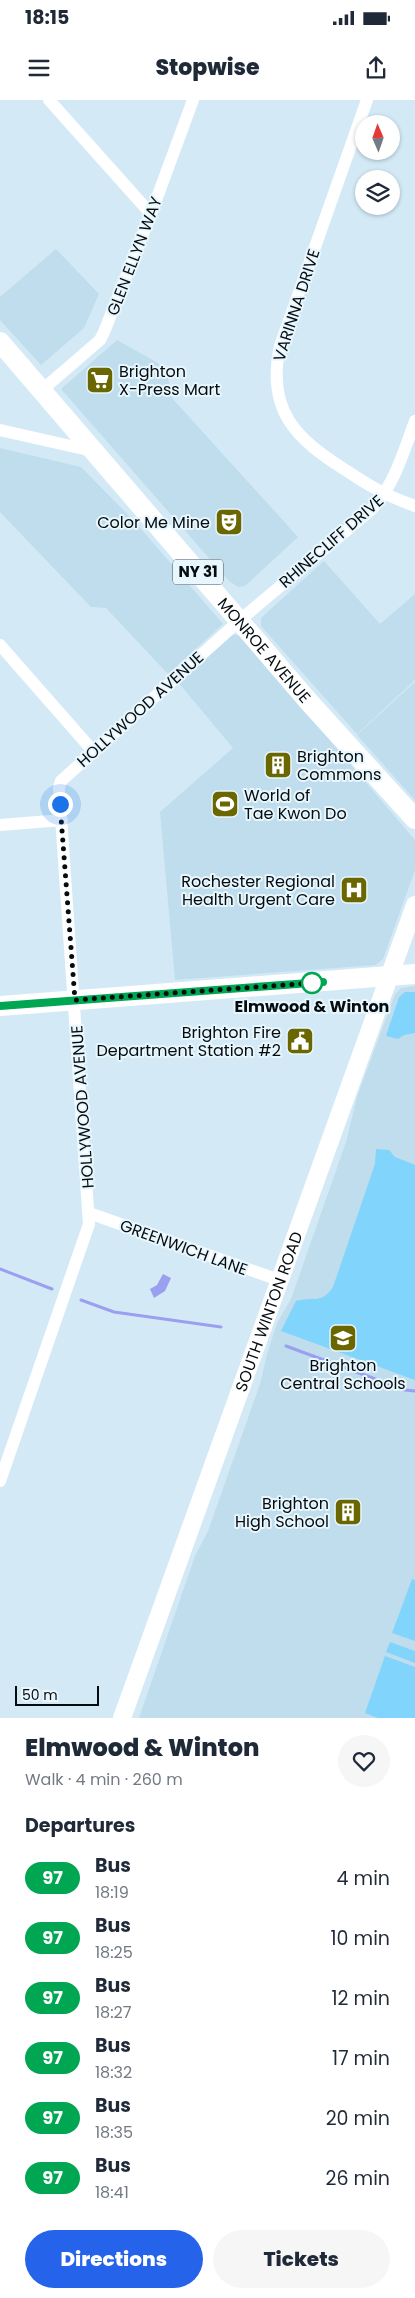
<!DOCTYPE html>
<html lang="en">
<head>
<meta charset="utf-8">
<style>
	body { margin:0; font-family:Poppins,sans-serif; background:#f6f6f7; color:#1f2937; height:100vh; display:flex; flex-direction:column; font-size:19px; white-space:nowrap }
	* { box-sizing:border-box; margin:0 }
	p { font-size:16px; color:#747a83 }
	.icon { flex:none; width:28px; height:28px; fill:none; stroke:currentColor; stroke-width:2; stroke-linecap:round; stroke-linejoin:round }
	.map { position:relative; height:1618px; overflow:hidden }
	.sheet { display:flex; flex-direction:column; background:#fff; flex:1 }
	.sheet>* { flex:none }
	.badge { padding:0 10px; border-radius:16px; font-size:18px; line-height:32px }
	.needle { width:32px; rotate:358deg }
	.fabs { position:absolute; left:355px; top:15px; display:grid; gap:10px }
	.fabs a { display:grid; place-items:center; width:45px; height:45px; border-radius:50%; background:#fff; box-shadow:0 1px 4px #0004; font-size:25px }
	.scale { position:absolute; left:15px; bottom:12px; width:84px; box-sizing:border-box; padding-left:5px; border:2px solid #050c10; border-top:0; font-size:14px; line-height:18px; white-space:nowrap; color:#050c10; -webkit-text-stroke:4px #e8f6fd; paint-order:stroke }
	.you { position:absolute; width:25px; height:25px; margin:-12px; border:4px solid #fff; border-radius:50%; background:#1a73e8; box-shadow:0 0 0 8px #1a73e833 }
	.map>.badge { position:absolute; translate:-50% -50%; box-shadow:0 0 0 2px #fff }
	h2 { padding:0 25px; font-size:19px; line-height:45px }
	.round { display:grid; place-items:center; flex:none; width:52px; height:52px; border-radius:26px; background:#f6f6f7 }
	.headline { display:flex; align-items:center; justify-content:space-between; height:85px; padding:0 25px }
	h1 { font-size:24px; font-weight:800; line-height:38px }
	.cta { display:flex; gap:10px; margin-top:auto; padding:10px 25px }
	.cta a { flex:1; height:58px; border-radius:30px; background:#2563eb; color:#fff; font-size:20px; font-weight:800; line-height:58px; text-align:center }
	.cta a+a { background:#f6f6f7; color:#1f2937 }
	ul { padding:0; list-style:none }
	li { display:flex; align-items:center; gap:15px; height:60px; padding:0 25px }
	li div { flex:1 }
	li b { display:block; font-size:19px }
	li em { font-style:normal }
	li .badge { min-width:55px; font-weight:700; text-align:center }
	.status { display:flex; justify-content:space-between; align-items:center; height:35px; padding:0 25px; background:#fff; direction:ltr }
	.status svg { height:14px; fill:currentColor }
	header { display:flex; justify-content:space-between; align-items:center; height:65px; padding:0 25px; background:#fff; font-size:22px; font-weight:800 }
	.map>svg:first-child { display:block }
</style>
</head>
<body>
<div class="status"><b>18:15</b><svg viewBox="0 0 49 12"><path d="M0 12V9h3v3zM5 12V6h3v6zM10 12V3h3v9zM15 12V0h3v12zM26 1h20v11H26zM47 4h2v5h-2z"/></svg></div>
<header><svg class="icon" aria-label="menu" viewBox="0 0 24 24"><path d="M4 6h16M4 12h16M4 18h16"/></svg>Stopwise<svg class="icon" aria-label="share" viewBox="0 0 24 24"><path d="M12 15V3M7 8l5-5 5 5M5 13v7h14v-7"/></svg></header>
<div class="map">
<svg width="415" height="1618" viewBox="0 0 415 1618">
	<rect width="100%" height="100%" fill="#d3eaf6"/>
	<g fill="#bfddec">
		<path d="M56,149L99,194L84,228L41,265L0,220V197Z"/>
		<path d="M117,240L158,263L167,273L172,298L298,437L245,486L238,487L229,481L61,289Z"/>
		<path d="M0,348L81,367L135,422L223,524L168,574L106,508L91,507L0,412Z"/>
		<path d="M324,461L380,524L415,494V580L357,634L261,526V518Z"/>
		<path d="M232,535H240L415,740V770L383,859L376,865L175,880L160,712L233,648L177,581Z"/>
		<path d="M415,582V700L357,635Z"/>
		<path d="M415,886V1618H139L195,1456L208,1431L260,1284L267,1254L277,1223L291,1199L346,1042L357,997L395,894L401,888Z"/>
	</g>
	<g fill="#81d4fc">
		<path d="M405,892H415V933L404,935L398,939L386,936L399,897Z"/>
		<path d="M376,1049L389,1050L395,1057L415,1065V1280L281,1231L296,1201C313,1196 321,1205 333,1187L375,1064Z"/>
		<path d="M412,1479L415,1480V1541L392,1533Z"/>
		<path d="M390,1542L415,1551V1563L386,1552Z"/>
		<path d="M385,1556L415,1567V1618H378L365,1613Z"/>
	</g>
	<path fill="#9a9ff0" d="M163,1174L171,1178L165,1191L154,1198L150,1189L157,1185Z"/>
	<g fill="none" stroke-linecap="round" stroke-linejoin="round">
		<g stroke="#9a9ff0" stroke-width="3">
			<path d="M0,1169L52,1189"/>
			<path d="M81,1200L114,1212L221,1227"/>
			<path d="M286,1246L405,1290L415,1291"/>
		</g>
		<g stroke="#fff" stroke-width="12">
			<path d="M49,0L151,114"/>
			<path d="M367,0L280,246C266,311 296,339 347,371C371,387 387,396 415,406"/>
			<path d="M42,290L100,240L104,232L151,114L193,0"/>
			<path d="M0,330L93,351"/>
			<path d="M0,545L93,651"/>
			<path d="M0,725L62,720"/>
			<path d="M89,1113L279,1180"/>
			<path d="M0,1381L89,1124L59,688L61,681L240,520L371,410C395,384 403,353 415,321"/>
		</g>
		<path stroke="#fff" stroke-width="18" id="s1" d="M122,1618L415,805"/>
		<g stroke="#fff" stroke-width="20">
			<path id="s2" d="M0,242L309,602L415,719"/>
			<path d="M0,906L415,874"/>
		</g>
	</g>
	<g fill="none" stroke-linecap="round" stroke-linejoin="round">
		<g stroke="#fff" stroke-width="11">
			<path id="line" d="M0,906L323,882"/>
		</g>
		<use href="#line" stroke="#00a651" stroke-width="8"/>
		<path stroke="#050c10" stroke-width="5" stroke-dasharray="0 9" d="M60,704L75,900L312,883"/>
	</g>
	<defs>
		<g id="supermarket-square" transform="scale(1.4375)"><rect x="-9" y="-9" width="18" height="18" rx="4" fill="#6b6700" stroke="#e8f6fd"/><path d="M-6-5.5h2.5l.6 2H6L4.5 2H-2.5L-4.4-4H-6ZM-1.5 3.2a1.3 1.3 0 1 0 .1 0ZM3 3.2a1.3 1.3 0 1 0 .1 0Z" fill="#fff"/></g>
		<g id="theatre-square" transform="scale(1.4375)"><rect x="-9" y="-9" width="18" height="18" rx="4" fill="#6b6700" stroke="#e8f6fd"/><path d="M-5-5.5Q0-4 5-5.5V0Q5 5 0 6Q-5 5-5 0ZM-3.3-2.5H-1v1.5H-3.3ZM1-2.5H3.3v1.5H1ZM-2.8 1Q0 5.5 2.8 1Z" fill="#fff"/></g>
		<g id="building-square" transform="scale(1.4375)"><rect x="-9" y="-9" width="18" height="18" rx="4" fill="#6b6700" stroke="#e8f6fd"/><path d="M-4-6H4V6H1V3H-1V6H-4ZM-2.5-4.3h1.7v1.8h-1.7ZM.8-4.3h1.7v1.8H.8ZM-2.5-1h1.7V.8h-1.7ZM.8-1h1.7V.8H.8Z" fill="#fff"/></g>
		<g id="stadium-square" transform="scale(1.4375)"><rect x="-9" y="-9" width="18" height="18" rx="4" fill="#6b6700" stroke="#e8f6fd"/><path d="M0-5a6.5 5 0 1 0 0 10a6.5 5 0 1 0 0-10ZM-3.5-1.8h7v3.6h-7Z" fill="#fff"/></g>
		<g id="hospital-square" transform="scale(1.4375)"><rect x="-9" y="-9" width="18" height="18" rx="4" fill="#6b6700" stroke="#e8f6fd"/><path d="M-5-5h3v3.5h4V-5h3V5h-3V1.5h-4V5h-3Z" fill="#fff"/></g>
		<g id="civic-square" transform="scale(1.4375)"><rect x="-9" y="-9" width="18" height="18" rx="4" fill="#6b6700" stroke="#e8f6fd"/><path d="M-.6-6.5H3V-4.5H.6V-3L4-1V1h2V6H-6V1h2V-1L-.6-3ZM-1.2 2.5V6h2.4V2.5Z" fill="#fff"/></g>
		<g id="school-square" transform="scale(1.4375)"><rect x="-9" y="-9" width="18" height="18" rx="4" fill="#6b6700" stroke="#e8f6fd"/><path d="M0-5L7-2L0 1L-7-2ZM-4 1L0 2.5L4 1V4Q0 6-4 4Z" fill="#fff"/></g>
	</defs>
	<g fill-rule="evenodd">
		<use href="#supermarket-square" x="100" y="280"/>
		<use href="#theatre-square" x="229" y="422"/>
		<use href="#building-square" x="278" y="665"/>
		<use href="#stadium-square" x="225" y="704"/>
		<use href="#hospital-square" x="354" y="790"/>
		<use href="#civic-square" x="300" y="941"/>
		<use href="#school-square" x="343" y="1238"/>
		<use href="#building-square" x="348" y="1412"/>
	</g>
	<circle fill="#fff" stroke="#00a651" stroke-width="2.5" cx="312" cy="883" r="10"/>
	<g text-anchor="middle" stroke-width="4" stroke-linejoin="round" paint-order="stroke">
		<rect fill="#e8f6fd" stroke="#495257" stroke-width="1" x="173" y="459.5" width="50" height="25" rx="4"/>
		<g font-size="15" font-weight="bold" fill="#050c10">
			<text x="198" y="477">NY 31</text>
		</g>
		<g font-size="16" fill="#050c10" stroke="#e8f6fd">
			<text transform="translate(134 156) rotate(-69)" y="6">GLEN ELLYN WAY</text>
			<text transform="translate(296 205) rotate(-72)" y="6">VARINNA DRIVE</text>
			<text transform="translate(331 441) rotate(-41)" y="6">RHINECLIFF DRIVE</text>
			<text dy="6" stroke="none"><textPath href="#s2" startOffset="406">MONROE AVENUE</textPath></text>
			<text transform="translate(140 609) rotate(-42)" y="6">HOLLYWOOD AVENUE</text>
			<text transform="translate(82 1007) rotate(-94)" y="6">HOLLYWOOD AVENUE</text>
			<text transform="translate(184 1147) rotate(20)" y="6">GREENWICH LANE</text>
			<text dy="6" stroke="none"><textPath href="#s1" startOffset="432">SOUTH WINTON ROAD</textPath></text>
		</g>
		<g font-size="16" fill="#050c10" stroke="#e8f6fd" text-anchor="end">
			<text x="119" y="277" text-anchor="start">Brighton<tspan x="119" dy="18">X-Press Mart</tspan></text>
			<text x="210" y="428">Color Me Mine</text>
			<text x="297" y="662" text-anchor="start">Brighton<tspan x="297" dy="18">Commons</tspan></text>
			<text x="244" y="701" text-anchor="start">World of<tspan x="244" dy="18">Tae Kwon Do</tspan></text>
			<text x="335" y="787">Rochester Regional<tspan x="335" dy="18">Health Urgent Care</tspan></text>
			<text x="281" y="938">Brighton Fire<tspan x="281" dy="18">Department Station #2</tspan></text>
			<text x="343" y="1271" text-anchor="middle">Brighton<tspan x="343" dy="18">Central Schools</tspan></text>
			<text x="329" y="1409">Brighton<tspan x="329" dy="18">High School</tspan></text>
		</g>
		<g font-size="16" font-weight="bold" fill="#050c10" stroke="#e8f6fd">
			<text x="312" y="912">Elmwood &amp; Winton</text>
		</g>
	</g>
</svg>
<div class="fabs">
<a><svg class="needle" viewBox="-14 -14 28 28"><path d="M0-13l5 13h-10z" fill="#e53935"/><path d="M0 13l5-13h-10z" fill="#747a83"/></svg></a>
<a><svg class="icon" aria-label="layers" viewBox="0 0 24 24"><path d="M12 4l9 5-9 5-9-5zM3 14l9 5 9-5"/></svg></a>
</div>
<div class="scale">50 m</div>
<div class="you" style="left:60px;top:704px"></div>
</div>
<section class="sheet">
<div class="headline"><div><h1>Elmwood &amp; Winton</h1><p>Walk · 4 min · 260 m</p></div><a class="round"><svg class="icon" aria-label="heart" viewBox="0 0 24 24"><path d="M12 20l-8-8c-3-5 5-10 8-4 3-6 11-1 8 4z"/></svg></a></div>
<h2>Departures</h2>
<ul>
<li><span class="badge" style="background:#00a651;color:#fff">97</span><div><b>Bus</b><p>18:19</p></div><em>4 min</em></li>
<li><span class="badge" style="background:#00a651;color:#fff">97</span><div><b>Bus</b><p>18:25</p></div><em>10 min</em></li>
<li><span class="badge" style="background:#00a651;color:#fff">97</span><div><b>Bus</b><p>18:27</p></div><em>12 min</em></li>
<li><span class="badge" style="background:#00a651;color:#fff">97</span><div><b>Bus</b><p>18:32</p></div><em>17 min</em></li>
<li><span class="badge" style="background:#00a651;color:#fff">97</span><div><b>Bus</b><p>18:35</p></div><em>20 min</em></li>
<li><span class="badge" style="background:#00a651;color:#fff">97</span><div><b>Bus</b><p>18:41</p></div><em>26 min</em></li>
</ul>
<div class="cta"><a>Directions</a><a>Tickets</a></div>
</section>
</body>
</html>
